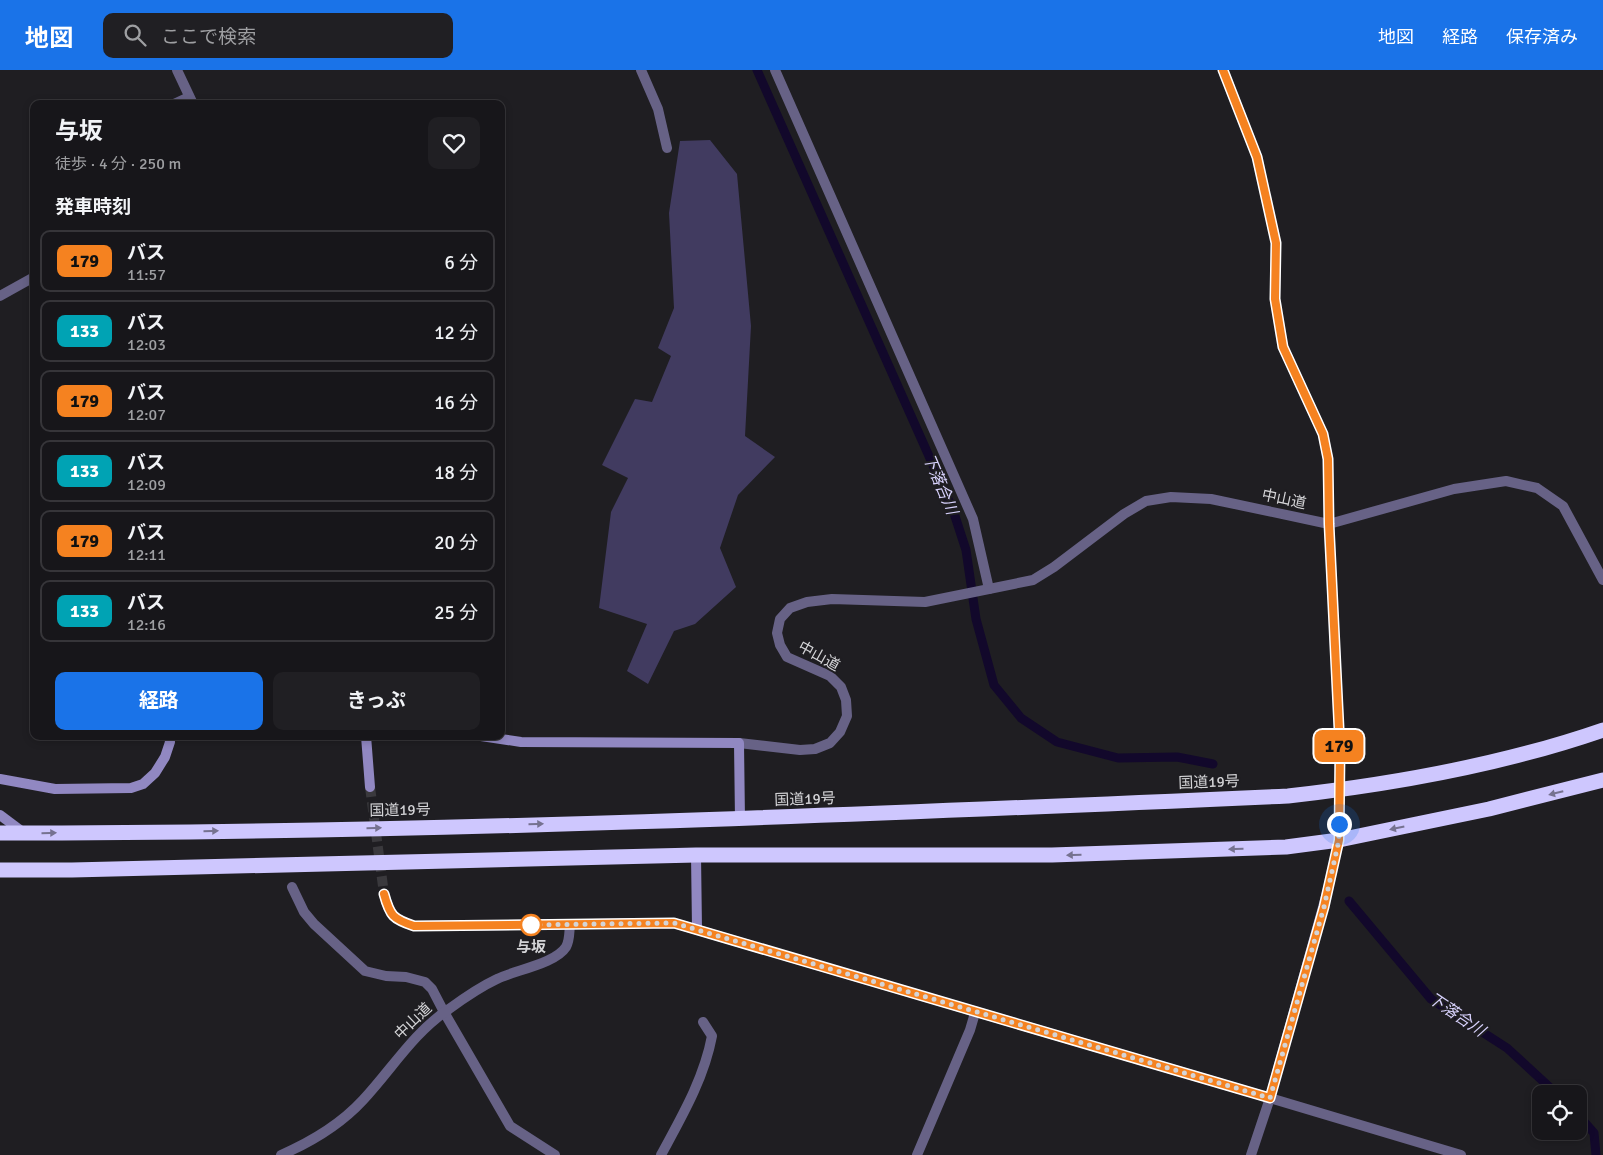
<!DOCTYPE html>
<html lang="ja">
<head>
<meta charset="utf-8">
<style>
	body { margin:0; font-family:Signika,"Noto Sans JP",sans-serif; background:#201f23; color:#f1f3f6; height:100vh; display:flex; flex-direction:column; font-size:19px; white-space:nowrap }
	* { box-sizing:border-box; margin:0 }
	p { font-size:16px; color:#9e9fa2 }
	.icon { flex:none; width:28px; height:28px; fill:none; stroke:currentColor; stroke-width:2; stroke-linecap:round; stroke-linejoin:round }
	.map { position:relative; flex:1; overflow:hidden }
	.sheet { position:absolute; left:30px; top:30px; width:475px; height:640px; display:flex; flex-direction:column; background:#17161a; border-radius:10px; box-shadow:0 2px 8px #0003,0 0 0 1px #363539 }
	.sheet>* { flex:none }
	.badge { padding:0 10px; border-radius:8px; font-size:18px; line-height:32px }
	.tools { position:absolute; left:1532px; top:1015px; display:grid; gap:10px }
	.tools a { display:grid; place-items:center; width:55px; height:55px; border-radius:10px; background:#17161a; box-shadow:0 2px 8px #0003,0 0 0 1px #363539; font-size:25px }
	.you { position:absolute; width:25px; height:25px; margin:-12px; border:4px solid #fff; border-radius:50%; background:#1a73e8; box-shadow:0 0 0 8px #1a73e833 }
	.map>.badge { position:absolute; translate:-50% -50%; box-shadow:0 0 0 2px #fff }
	h2 { padding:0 25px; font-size:19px; line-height:45px }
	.round { display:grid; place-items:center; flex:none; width:52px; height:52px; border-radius:10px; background:#201f23 }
	.overview { display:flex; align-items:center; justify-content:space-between; height:85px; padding:0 25px }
	h1 { font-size:24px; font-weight:700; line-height:38px }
	.cta { display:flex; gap:10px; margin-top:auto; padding:10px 25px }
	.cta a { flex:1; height:58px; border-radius:10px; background:#1a73e8; color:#fff; font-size:20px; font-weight:700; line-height:58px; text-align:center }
	.cta a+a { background:#201f23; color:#f1f3f6 }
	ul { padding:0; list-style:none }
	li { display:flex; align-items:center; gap:15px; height:62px; margin:0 10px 8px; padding:0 15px; border:2px solid #363539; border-radius:10px }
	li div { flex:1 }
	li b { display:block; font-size:19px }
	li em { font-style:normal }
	li .badge { min-width:55px; font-weight:700; text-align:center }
	header { display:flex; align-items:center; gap:30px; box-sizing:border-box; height:70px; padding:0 25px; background:#1a73e8; color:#fff }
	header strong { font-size:24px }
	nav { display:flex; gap:28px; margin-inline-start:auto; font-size:18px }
	.search { width:350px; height:45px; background:#201f23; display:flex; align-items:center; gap:12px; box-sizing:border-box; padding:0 18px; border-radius:10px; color:#9e9fa2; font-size:19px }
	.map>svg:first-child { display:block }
</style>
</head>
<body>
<header>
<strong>地図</strong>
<div class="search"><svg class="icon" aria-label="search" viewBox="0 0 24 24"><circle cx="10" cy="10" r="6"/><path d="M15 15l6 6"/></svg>ここで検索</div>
<nav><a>地図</a><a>経路</a><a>保存済み</a></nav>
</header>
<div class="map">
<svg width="1603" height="1085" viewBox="0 0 1603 1085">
	<rect width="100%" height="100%" fill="#1f1e22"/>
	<path fill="#413b60" d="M710,70L737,104L751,256L745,366L775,387L738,425L720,478L736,517L695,554L674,561L648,614L627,601L647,554L599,538L611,442L628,408L602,395L635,329L652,332L671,286L658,278L674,238L669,143L680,71Z"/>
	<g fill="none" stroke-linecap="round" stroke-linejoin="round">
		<g stroke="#12082b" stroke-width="9">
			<path d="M757,0L953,440L966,480L976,549L994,615L1021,648L1057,672L1118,688L1177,687L1213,694"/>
			<path d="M1349,831L1431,929L1507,978L1557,1024"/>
			<path d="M1579,1046L1594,1063L1596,1085"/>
		</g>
		<path stroke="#3a393d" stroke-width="10" stroke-dasharray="10 5" stroke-linecap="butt" d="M370,717L384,824"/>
		<g stroke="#676286" stroke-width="10">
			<path d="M641,0L658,39L667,78"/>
			<path d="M292,817L304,842L314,854L365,901L386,906L406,907L425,912L432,919L444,942"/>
		</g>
		<g stroke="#676286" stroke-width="10">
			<path d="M177,0L193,34"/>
			<path d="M775,0L973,449L989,519"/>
			<path d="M1223,0L1257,87L1276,173L1275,229L1283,277L1323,364L1328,389L1329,454L1340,679L1339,770L1328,819L1270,1028L1251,1085"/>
			<path d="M174,34L189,27"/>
			<path d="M0,226L34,207"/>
			<path d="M739,673L800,680L815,679L830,673L840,662L847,646L846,630L841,617L830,606L787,587L780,575L777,563L780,549L790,538L807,532L832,529L925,532L1033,510L1054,497L1124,444L1146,431L1171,427L1211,429L1329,454L1454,419L1506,411L1537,418L1563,436L1603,510"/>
			<path d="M444,942L510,1056L555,1085"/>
			<path d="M1270,1028L1461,1085"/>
			<path d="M281,1085C311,1072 340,1055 363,1030C392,999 413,963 449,939C464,928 480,917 497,909C515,900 555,894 566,877C570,870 569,862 570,855"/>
			<path d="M661,1085C681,1048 704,1009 712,966L703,952"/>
			<path d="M917,1085L970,960L975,943"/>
		</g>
		<g stroke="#9188c2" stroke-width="10">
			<path d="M366,666L370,717"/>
			<path d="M481,666L521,672L739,673L740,750"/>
			<path d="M0,709L55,719L131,718L143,714L155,703L165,687L170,672L169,666"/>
			<path d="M0,745L24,763"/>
			<path d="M696,785L697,859"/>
			<path d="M384,824C390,846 393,849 414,856L674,853L1270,1028"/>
		</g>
		<g stroke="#cec7fe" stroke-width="15">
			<path d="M0,763C430,763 859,745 1288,726C1395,714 1502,695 1603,660"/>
			<path d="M0,800H72L696,785H1052L1286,777L1339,770L1489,739L1603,710"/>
		</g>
	</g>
	<defs><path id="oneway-solid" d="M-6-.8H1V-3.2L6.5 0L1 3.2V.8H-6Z" transform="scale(1.25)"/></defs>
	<g fill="#767290">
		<use href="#oneway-solid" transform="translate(1556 723) rotate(166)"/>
		<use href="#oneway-solid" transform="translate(536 754) rotate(-1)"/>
		<use href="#oneway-solid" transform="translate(374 758) rotate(-1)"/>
		<use href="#oneway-solid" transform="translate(1397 758) rotate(168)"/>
		<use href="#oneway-solid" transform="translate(211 761) rotate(-1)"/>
		<use href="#oneway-solid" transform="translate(49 763) rotate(-1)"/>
		<use href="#oneway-solid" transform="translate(1236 779) rotate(178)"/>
		<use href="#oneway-solid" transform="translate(1074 785) rotate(178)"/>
	</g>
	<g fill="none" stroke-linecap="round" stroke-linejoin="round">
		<g stroke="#fff" stroke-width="11">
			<path id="line" d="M384,824C390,846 393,849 414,856L674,853L1270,1028L1324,837L1339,770L1340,679L1329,454L1328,389L1323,364L1283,277L1275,229L1276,173L1257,87L1223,0"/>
		</g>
		<use href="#line" stroke="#f58220" stroke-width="8"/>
		<path stroke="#d4d4d7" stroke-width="5" stroke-dasharray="0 9" d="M531,855L674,853L1270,1028L1324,837L1339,770V754"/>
	</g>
	<circle fill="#fff" stroke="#f58220" stroke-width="2.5" cx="531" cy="855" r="10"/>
	<g text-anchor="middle" stroke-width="4" stroke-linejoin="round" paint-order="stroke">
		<g font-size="15" fill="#d4d4d7" stroke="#1f1e22">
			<text transform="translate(1284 429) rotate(12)" y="5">中山道</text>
			<text transform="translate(819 586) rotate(29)" y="5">中山道</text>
			<text transform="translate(1209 712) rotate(-2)" y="5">国道19号</text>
			<text transform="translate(805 729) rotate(-2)" y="5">国道19号</text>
			<text transform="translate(400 740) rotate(-1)" y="5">国道19号</text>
			<text transform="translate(413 951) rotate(-44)" y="5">中山道</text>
		</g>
		<g font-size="15" font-weight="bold" fill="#d4d4d7" stroke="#1f1e22">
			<text x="531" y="882">与坂</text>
		</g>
		<g font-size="16" font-style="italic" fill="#d7d1fc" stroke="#1f1e22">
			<text transform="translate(941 414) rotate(67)" y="6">下落合川</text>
			<text transform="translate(1457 944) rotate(34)" y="6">下落合川</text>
		</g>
	</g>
</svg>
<div class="tools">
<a><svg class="icon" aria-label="locate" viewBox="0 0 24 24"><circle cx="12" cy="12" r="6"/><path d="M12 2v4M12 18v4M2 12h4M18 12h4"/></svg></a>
</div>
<div class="you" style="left:1339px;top:754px"></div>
<b class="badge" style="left:1339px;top:676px;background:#f58220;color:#111">179</b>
<section class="sheet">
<div class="overview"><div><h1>与坂</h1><p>徒歩 · 4 分 · 250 m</p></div><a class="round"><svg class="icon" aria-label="heart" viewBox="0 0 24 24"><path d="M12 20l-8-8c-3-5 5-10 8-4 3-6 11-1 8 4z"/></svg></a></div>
<h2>発車時刻</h2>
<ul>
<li><span class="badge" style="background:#f58220;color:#111">179</span><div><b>バス</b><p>11:57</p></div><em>6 分</em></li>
<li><span class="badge" style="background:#00a3b4;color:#fff">133</span><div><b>バス</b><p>12:03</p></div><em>12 分</em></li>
<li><span class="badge" style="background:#f58220;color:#111">179</span><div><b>バス</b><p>12:07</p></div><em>16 分</em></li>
<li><span class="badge" style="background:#00a3b4;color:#fff">133</span><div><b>バス</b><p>12:09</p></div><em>18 分</em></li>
<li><span class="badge" style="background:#f58220;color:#111">179</span><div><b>バス</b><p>12:11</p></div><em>20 分</em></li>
<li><span class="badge" style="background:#00a3b4;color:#fff">133</span><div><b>バス</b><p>12:16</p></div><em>25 分</em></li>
</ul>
<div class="cta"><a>経路</a><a>きっぷ</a></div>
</section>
</div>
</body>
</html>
